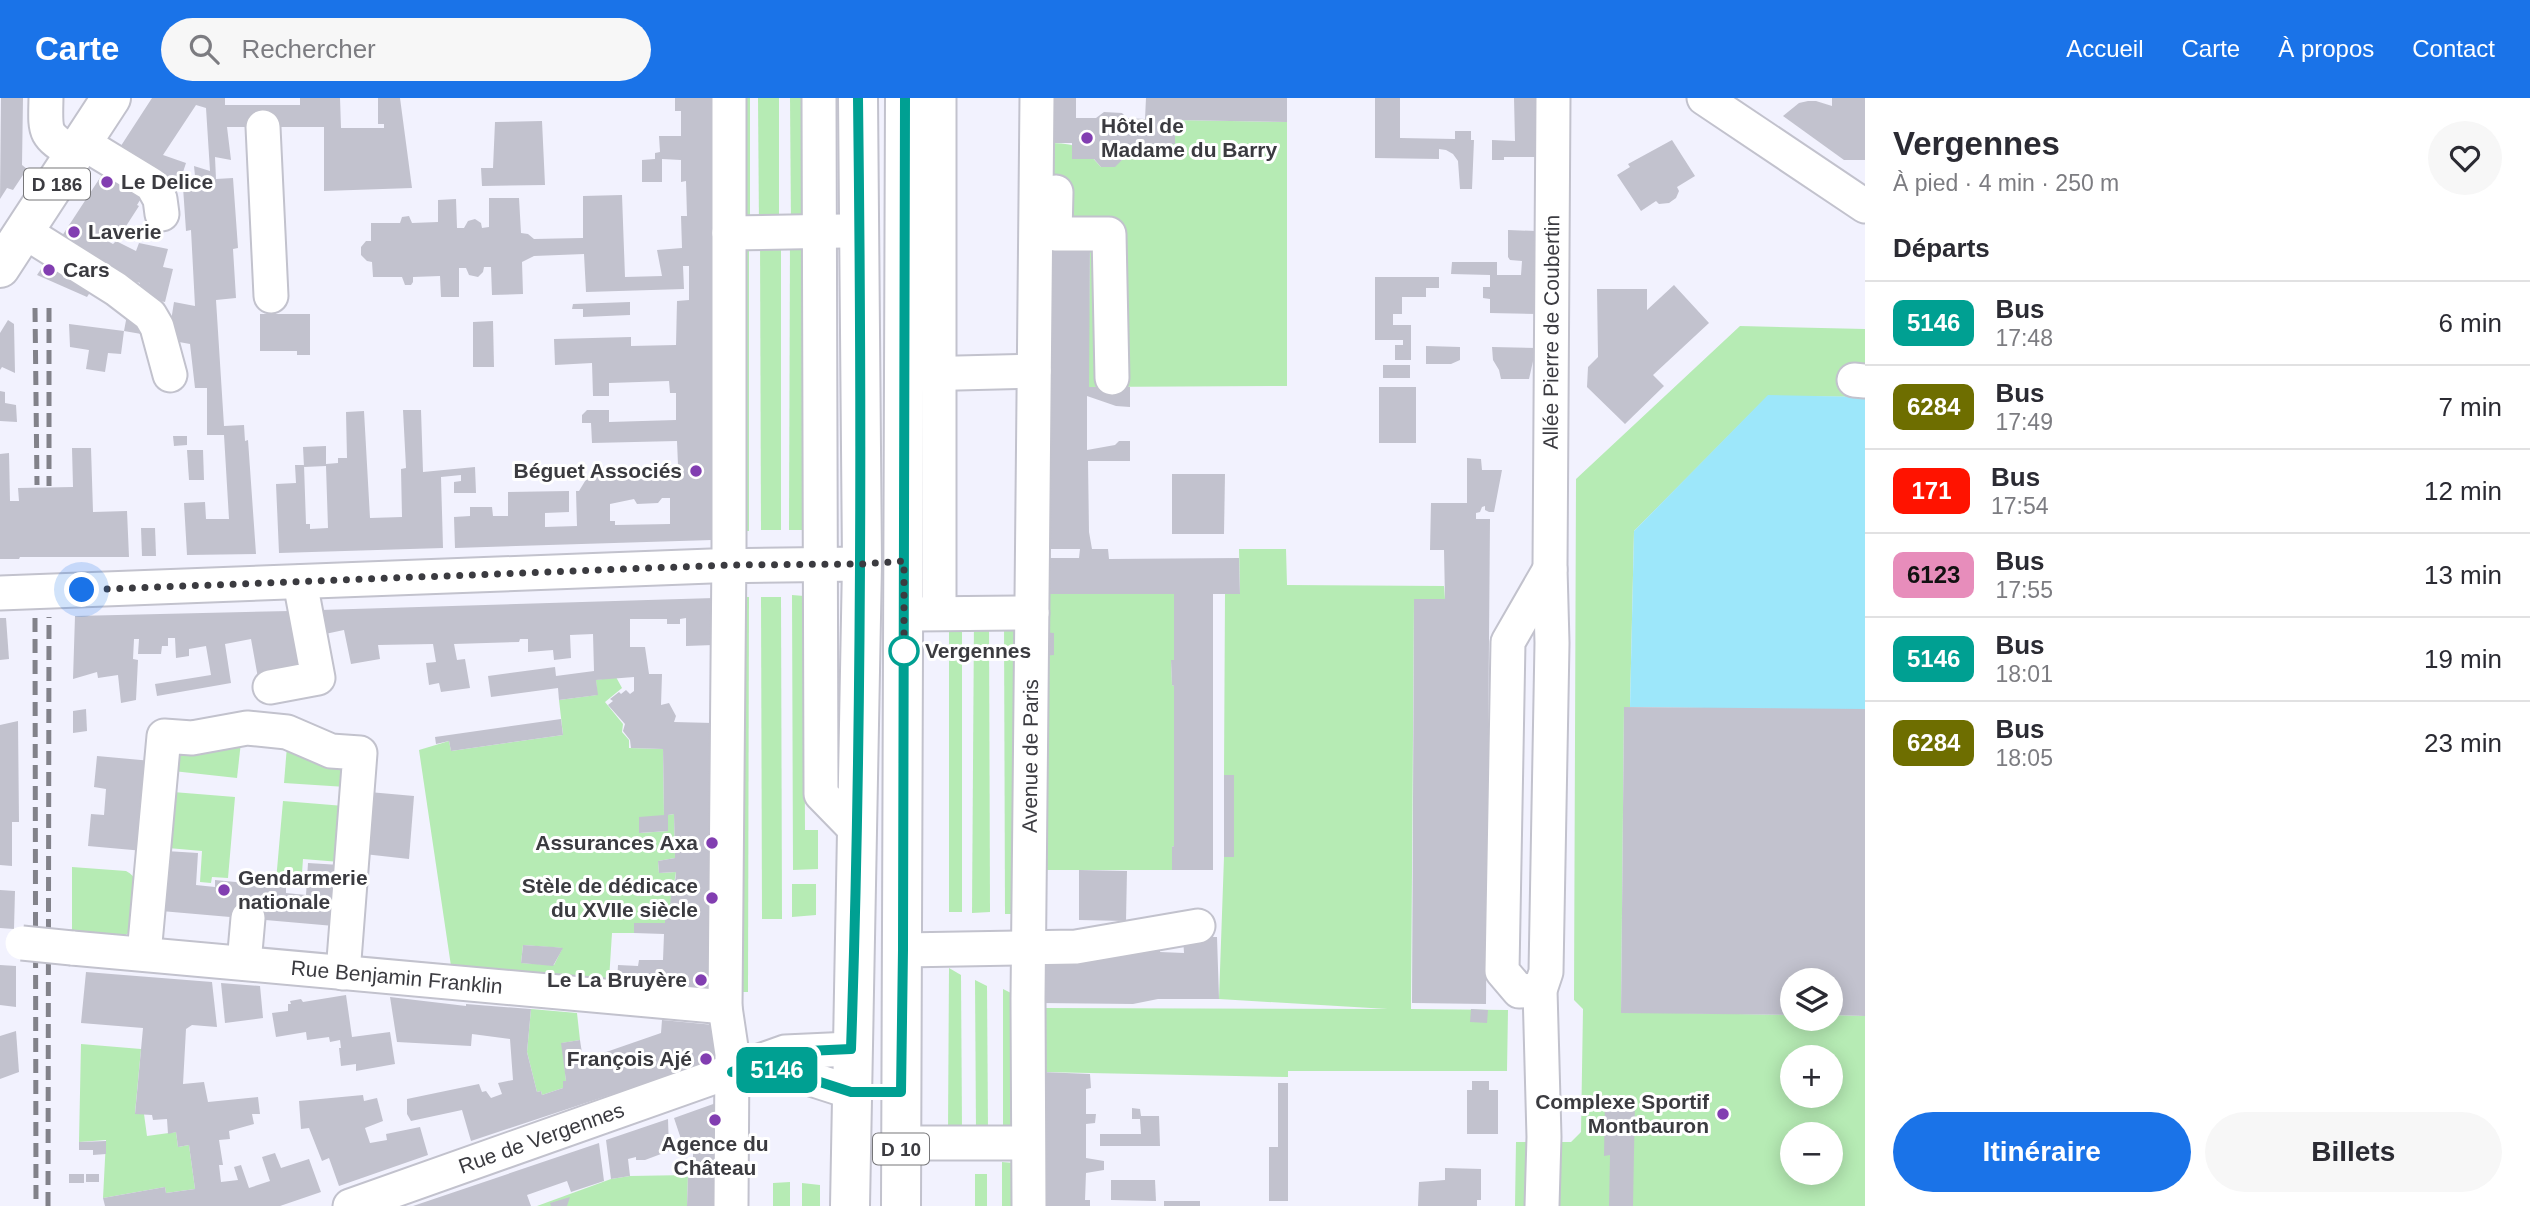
<!DOCTYPE html>
<html lang="fr">
<head>
<meta charset="utf-8">
<style>
	body { margin:0; font-family:Helvetica,sans-serif; background:#f7f7f7; color:#2b2b33; height:100vh; display:flex; flex-direction:column; font-size:26px; white-space:nowrap }
	* { box-sizing:border-box; margin:0 }
	p { font-size:23px; color:#7c7c81 }
	.icon { flex:none; width:38px; height:38px; fill:none; stroke:currentColor; stroke-width:2; stroke-linecap:round; stroke-linejoin:round }
	.map { position:relative; flex:1; overflow:hidden }
	.details { display:flex; flex-direction:column; background:#fff; width:665px }
	.details>* { flex:none }
	.badge { padding:0 14px; border-radius:10px; font-size:24px; line-height:46px }
	.controls { position:absolute; left:1780px; top:870px; display:grid; gap:14px }
	.controls a { display:grid; place-items:center; width:63px; height:63px; border-radius:50%; background:#fff; box-shadow:0 4px 18px #0003; font-size:35px }
	.you { position:absolute; width:35px; height:35px; margin:-18px; border:5px solid #fff; border-radius:50%; background:#1a73e8; box-shadow:0 0 0 10px #1a73e833 }
	.map>.badge { position:absolute; translate:-50% -50%; box-shadow:0 0 0 4px #fff }
	h2 { padding:0 28px; font-size:26px; line-height:63px }
	.round { display:grid; place-items:center; flex:none; width:74px; height:74px; border-radius:37px; background:#f7f7f7 }
	.summary { display:flex; align-items:center; justify-content:space-between; height:119px; padding:0 28px }
	h1 { font-size:33px; font-weight:600; line-height:52px }
	.cta { display:flex; gap:14px; margin-top:auto; padding:14px 28px }
	.cta a { flex:1; height:80px; border-radius:42px; background:#1a73e8; color:#fff; font-size:28px; font-weight:600; line-height:80px; text-align:center }
	.cta a+a { background:#f7f7f7; color:#2b2b33 }
	ul { padding:0; list-style:none }
	li { display:flex; align-items:center; gap:21px; height:84px; padding:0 28px; border-top:2px solid #e1e1e2 }
	li div { flex:1 }
	li b { display:block; font-size:26px }
	li em { font-style:normal }
	li .badge { min-width:77px; font-weight:700; text-align:center }
	header { display:flex; align-items:center; gap:42px; box-sizing:border-box; height:98px; padding:0 35px; background:#1a73e8; color:#fff }
	header strong { font-size:33px }
	nav { display:flex; gap:38px; margin-inline-start:auto; font-size:24px }
	.search { width:490px; height:63px; background:#f7f7f7; display:flex; align-items:center; gap:18px; box-sizing:border-box; padding:0 24px; border-radius:38px; color:#7c7c81; font-size:26px }
	main { display:flex; flex:1; min-height:0 }
	.map>svg:first-child { display:block }
</style>
</head>
<body>
<header>
<strong>Carte</strong>
<div class="search"><svg class="icon" aria-label="search" viewBox="0 0 24 24"><circle cx="10" cy="10" r="6"/><path d="M15 15l6 6"/></svg>Rechercher</div>
<nav><a>Accueil</a><a>Carte</a><a>À propos</a><a>Contact</a></nav>
</header>
<main>
<div class="map">
<svg width="1865" height="1108" viewBox="0 0 1865 1108">
	<rect width="100%" height="100%" fill="#f2f2fe"/>
	<g fill="#b6ebb4" fill-rule="evenodd">
		<path d="M736,0H750V129H737Z"/>
		<path d="M758,0H779V130H759Z"/>
		<path d="M790,0H804V129L791,130Z"/>
		<path d="M1175,22L1287,24V288L1088,289L1090,147L1042,146L1043,45C1072,45 1081,46 1101,69H1113L1123,61H1145L1146,46H1175Z"/>
		<path d="M760,140H781V432H761Z"/>
		<path d="M737,141H749V433H736Z"/>
		<path d="M790,141H803L802,432H789Z"/>
		<path d="M1740,228L1865,231V299L1768,298L1634,433L1630,609H1624L1621,914L1792,917V920H1830L1831,917L1865,918V1108H1515L1516,1044H1571L1581,1034L1583,911L1574,902L1576,381ZM1792,959H1830V998H1792ZM1792,1036H1830V1074H1792Z"/>
		<path d="M1239,451H1286L1287,487L1444,488L1445,501H1414L1411,911L1508,912L1507,973H1288V979L1041,974V910L1388,911L1219,901L1224,759H1233L1234,677H1224L1225,496L1240,495Z"/>
		<path d="M1043,496H1174V562H1171L1172,587L1174,588V748L1172,749V772H1042Z"/>
		<path d="M792,497L804,498L805,732H818V771L793,772Z"/>
		<path d="M737,499H749L748,894H736Z"/>
		<path d="M761,499H781L782,821H762Z"/>
		<rect x="949" y="521" width="13" height="293"/>
		<path d="M974,521L989,522L990,814L972,815Z"/>
		<path d="M1004,523L1014,524V816H1005Z"/>
		<path d="M616,579L622,590L605,604L623,626L622,634L629,642V650L663,651L664,717L640,735L668,733V717L674,716L675,760L658,763L659,775L676,774L670,809H665V825L634,826V835H612L609,882L451,868L419,652L449,643L451,653L563,637L559,602L597,597L596,582ZM523,847L562,850V851L554,867L521,865Z"/>
		<path d="M241,644L237,680L173,673L176,648Z"/>
		<path d="M287,648L348,664L346,689L284,685Z"/>
		<path d="M173,694L235,699L228,780L212,779L211,785L200,784L202,753L168,750Z"/>
		<path d="M283,703L344,708L340,764L303,761L301,789L290,788L289,784L276,783Z"/>
		<path d="M72,769L126,773C148,784 136,814 132,833L120,840L72,836Z"/>
		<path d="M792,786H816V817L792,819Z"/>
		<path d="M949,870L961,877L962,1032H948Z"/>
		<path d="M975,882L987,888L988,1033H976Z"/>
		<path d="M1003,891L1013,896L1014,1033L1003,1034Z"/>
		<path d="M531,911L577,915L580,942L562,945L566,983L563,984V990L542,997L541,993L537,994L527,954Z"/>
		<path d="M81,946L141,951L135,1015L144,1016L147,1038L176,1034L178,1049L189,1047L195,1091L166,1095L165,1089L103,1100L106,1042L79,1044Z"/>
		<path d="M1002,1064L1014,1065V1108H1002Z"/>
		<rect x="975" y="1076" width="12" height="32"/>
		<path d="M688,1077L687,1108H537L611,1081L630,1078Z"/>
		<path d="M790,1084V1108H773V1085Z"/>
		<path d="M802,1085L820,1087V1108H802Z"/>
	</g>
	<path fill="#9de7fa" d="M1768,297L1865,299V612L1630,609L1634,433Z"/>
	<g fill="#c2c2ce" fill-rule="evenodd">
		<path d="M1,0H23L22,67L27,71L13,92L7,90L0,101Z"/>
		<path d="M152,0H225V7H300V0H340L341,30H384V26H378V0H400L412,90L324,93V29H227L231,62L215,59L216,81L233,80L238,150L233,151L236,200L216,202L224,328L244,327L245,343L248,342L256,456L187,457L184,405L205,404L206,421H229L224,337H207V290H195L190,246L168,242L174,204L195,208L191,132L186,133L183,89L196,88L194,68L210,73L206,10L196,7L163,57L186,65L179,86L134,70L115,57Z"/>
		<path d="M675,0H714L712,442L455,450L454,419L470,418V409H492L493,418H508V394L569,393V414L545,415V429L577,428L576,393H579L593,370L678,367L677,343L592,345L591,325H582V317L587,312H609V324L676,322V295H670L669,283L609,285V298H593L592,265L555,267L554,241L631,239V248L676,247L677,203L689,202V168H683L684,191L586,194L584,156L534,158L522,164L523,196L492,197L491,169H484L483,174L478,179L469,177L466,170H459V199H441L440,178L413,179V184L411,187H405L402,179H373L372,164L367,163L361,157V149L366,143H371V125H400L402,119L409,118L412,125L438,124V102L456,101L457,130H464L468,123L475,121L481,125L482,130L489,129V100H519L521,135L528,136L534,141L583,140V98L622,97L625,179L662,178L657,152L682,150L681,118H687L686,83L681,84V62L662,61V84H642V62L655,61V55L660,54L659,38H681V13H675ZM662,400H670V426L615,427V423H610V406L634,401L637,406L658,405Z"/>
		<path d="M1047,0H1076V20H1096L1104,14L1122,15L1127,20L1145,21L1146,0H1287V24L1175,22V46H1146V61H1123L1115,69H1101L1094,61H1072V45H1043Z"/>
		<path d="M1375,0H1400V40L1455,41V33H1471V42H1474L1472,91H1460L1458,63L1453,56L1446,52L1439,51V61L1375,60Z"/>
		<path d="M1514,0H1537V59H1504V62H1492V42L1515,43Z"/>
		<path d="M1832,0H1865V62H1844L1783,18L1799,5L1808,3H1816L1832,8Z"/>
		<path d="M542,23L545,87L482,88L481,70H493L495,24Z"/>
		<path d="M1672,42L1695,78L1677,89L1679,93L1676,100L1669,105L1659,106L1656,103L1641,113L1617,77L1630,69L1628,66Z"/>
		<path d="M109,66L146,92L137,107L139,108L119,139L106,131L100,139L113,146L116,143L136,153L139,145L168,151L163,169L173,171L165,204L137,199L140,185L120,179L60,141Z"/>
		<path d="M1508,132L1536,133V216L1490,215V201L1483,200V189H1490V177L1451,176L1452,164H1497V177H1521L1522,163L1510,162L1508,159Z"/>
		<path d="M1042,146H1090L1089,289H1130V309L1116,308L1087,298V352L1115,347L1119,343H1130V363H1088L1089,434L1092,451H1108L1109,461L1239,460L1240,496H1213V772H1172V749L1174,748V588L1172,587L1171,562H1174V496H1043V460H1079L1080,451H1042Z"/>
		<path d="M49,159L94,188L87,199L37,177Z"/>
		<path d="M1375,179H1439V190H1426V199H1402V216H1393V227H1411V262H1395V247H1403V242H1375Z"/>
		<path d="M1674,187L1709,225L1653,277L1664,288L1625,326L1587,289L1588,269L1598,259L1597,191H1647V212Z"/>
		<path d="M630,204V217L583,219V211H572L573,206Z"/>
		<path d="M260,216H310V257H297V253H260Z"/>
		<path d="M127,217L147,237L124,233L121,256L108,255L105,274L86,271L89,252L70,249L69,226L124,233Z"/>
		<path d="M8,222L14,226L15,275L2,269L0,272V235Z"/>
		<path d="M493,223L494,269H473V224Z"/>
		<path d="M1426,248L1460,249V262L1451,266H1426Z"/>
		<path d="M1492,249L1536,250L1529,281H1501L1499,272L1493,262Z"/>
		<rect x="1383" y="267" width="27" height="13"/>
		<rect x="1379" y="289" width="37" height="56"/>
		<path d="M0,293L5,294V305L16,307L17,324L0,323Z"/>
		<path d="M403,312H421L423,374L475,369L476,395H454V384L461,383V377L441,379L443,450L279,455L276,386L296,385L295,367H304L306,426H310V431L328,430L326,368L304,369L303,349L326,348V366L338,365V360H347L346,314L364,313L370,420L402,419L401,371L406,370Z"/>
		<path d="M173,338H187V347L174,348Z"/>
		<path d="M72,350H91L93,414L127,413L129,459H20L19,461H0V356L9,355L10,403H19L18,390L73,389Z"/>
		<path d="M187,352H203L204,382H189Z"/>
		<path d="M1467,360L1481,361L1482,372H1502L1494,414H1489L1485,412V408L1482,409L1480,414L1476,415V421H1490L1486,906L1412,905L1414,501H1445L1444,452H1430L1431,405H1467Z"/>
		<path d="M1172,376H1225L1224,436H1172Z"/>
		<path d="M141,430H155L156,458H142Z"/>
		<path d="M714,500L713,547L686,548V520L680,521V526H667V521H630V549H645L649,576H662L661,607L669,605L676,618L674,624L713,625L714,892L617,883L618,867L638,868L639,862H663L664,836L634,835V825H665V809H670L671,796L636,798L637,788L675,785L676,774L659,775L658,763L675,760L674,716L668,717V733L639,735V719L664,717L663,651L631,650L630,642L623,633L625,626L608,607L613,603L610,601L619,594L621,596L626,592L630,596L634,593V579L596,582L598,597L559,602L558,590L491,599L488,578L555,569L556,578L594,573L593,536L570,537L571,560L554,562L553,552L528,554V541H520L519,544L454,546L457,562L465,561L470,590L441,594L439,585L429,587L426,565L436,564L433,546L378,547L380,561L351,566L344,532L325,536L320,512Z"/>
		<path d="M290,513L300,573L258,580L251,541L225,546L231,585L157,598L155,586L211,577L206,548L189,551V558L176,560L175,540H168V548H162L161,556H138L139,541H134L133,561L138,562L136,602L121,605L118,577L98,580L97,574L73,581L75,518Z"/>
		<path d="M0,520H6L9,561L0,562Z"/>
		<path d="M1042,534L1054,535V557L1042,558Z"/>
		<path d="M1624,609L1865,611V918L1830,917V882H1792V917L1621,915Z"/>
		<path d="M86,611L87,633L73,635V613Z"/>
		<path d="M561,621L563,637L451,653L449,643L436,646L435,639Z"/>
		<path d="M18,623L19,724H12V768L0,767V627Z"/>
		<path d="M97,658L152,663L144,753L88,748L91,716L104,717L106,691L94,689Z"/>
		<rect x="1224" y="677" width="10" height="82"/>
		<path d="M369,694L414,698L409,761L364,756Z"/>
		<path d="M166,753L198,755L196,787L215,789V782L286,789V795L306,797L308,765L340,767L334,828L161,813Z"/>
		<path d="M1079,772L1127,773L1126,823L1079,822Z"/>
		<path d="M0,792L15,793L14,831L0,830Z"/>
		<path d="M1183,839H1217L1219,901H1158L1133,906L1041,905L1042,867H1066V859L1075,855H1137V848H1160V854L1184,855Z"/>
		<path d="M523,847L554,849L563,850L553,868L521,865Z"/>
		<path d="M0,867L16,868V909L0,907Z"/>
		<path d="M86,874L212,884L217,929L192,927L186,931L183,986L204,984L208,1004L258,999L260,1016H252L254,1026L229,1033L230,1041L219,1042L223,1067H219L221,1084L238,1082L234,1069L241,1067L249,1090L270,1083L262,1059L275,1055L281,1070L309,1061L321,1094L280,1108H105L103,1100L165,1089L166,1095L195,1091L189,1047L178,1049L176,1034L168,1036L167,1021L153,1022L152,1017L135,1016L143,930L81,925Z"/>
		<path d="M221,885L260,888L263,920L225,925Z"/>
		<path d="M346,897L352,939L390,934L395,966L356,973V966L341,968L339,950H341L340,942L330,944L329,939L307,942L306,934L276,939L272,915L288,913V906H291L290,903L301,901L303,904Z"/>
		<path d="M390,899L466,908V906L531,911L527,954L537,994L541,993L542,997L563,990V983H566L561,945L580,942L583,962L661,935L662,922L714,927L715,962L471,1043L462,1012L411,1023L407,1016V1001L479,986L482,994L486,993L491,1000L502,996L498,985L513,982L510,941L472,936L471,948L397,944Z"/>
		<path d="M1471,911L1488,912L1487,925L1470,924Z"/>
		<path d="M16,933L19,974L0,981V938Z"/>
		<path d="M1041,974L1090,976L1091,990L1086,991V1016H1096L1095,1025L1086,1026V1060L1104,1063V1072L1086,1075L1085,1102H1090V1108H1041Z"/>
		<path d="M1472,983H1489V992H1498V1036H1467V992H1472Z"/>
		<path d="M1278,985H1288V1103H1269V1049H1278Z"/>
		<path d="M363,997L364,1003L377,1000L383,1023L365,1030L370,1045L387,1042L386,1036L420,1029L428,1057L339,1088L329,1060L322,1063L309,1030L301,1031L299,1003Z"/>
		<path d="M1605,998L1635,1001L1633,1108H1609L1610,1057L1604,1058Z"/>
		<path d="M716,1005L715,1108H687L688,1077H693V1053L681,1052V1041L674,1020Z"/>
		<path d="M1132,1010L1140,1011L1141,1018H1159L1160,1048H1100V1036H1141L1140,1021H1132Z"/>
		<path d="M668,1021L669,1053L645,1062H636V1059L628,1061L630,1078L611,1081L606,1042Z"/>
		<path d="M106,1043V1056L93,1057V1052H79V1044Z"/>
		<path d="M599,1045L604,1083L571,1094L567,1083L527,1097L531,1108H413Z"/>
		<path d="M1445,1070L1481,1071V1102H1477V1108H1418L1419,1084L1445,1082Z"/>
		<rect x="69" y="1076" width="15" height="9"/>
		<rect x="86" y="1076" width="13" height="8"/>
		<path d="M1111,1082H1155L1156,1103L1111,1102Z"/>
		<path d="M570,1099L567,1108H551L550,1105Z"/>
		<rect x="1164" y="1103" width="36" height="5"/>
	</g>
	<g fill="none" stroke-linecap="round" stroke-linejoin="round">
		<g stroke="#c2c2cd" stroke-width="37">
			<g id="minor">
				<path d="M46,0C45,38 44,36 76,57"/>
				<path d="M729,0V453L725,909L732,956L731,1108"/>
				<path d="M819,0L821,696L858,734"/>
				<path d="M1704,0L1865,108"/>
				<path d="M263,29L271,198"/>
				<path d="M83,45L152,87L160,101L162,116"/>
				<path d="M1056,94L1055,136H1109L1112,280"/>
				<path d="M25,134L116,191L150,217L157,229L170,277"/>
				<path d="M729,135L843,133"/>
				<path d="M918,276L1034,273"/>
				<path d="M1854,282L1865,283"/>
				<path d="M0,495L711,468L862,466"/>
				<path d="M939,515V0"/>
				<path d="M916,516L1032,515"/>
				<path d="M270,589L318,580L300,484"/>
				<path id="s1" d="M72,850L725,909"/>
				<path d="M903,852L1076,849L1198,828"/>
				<path d="M144,856L164,638L192,640L247,630L287,634L331,653L360,655L343,875"/>
				<path d="M244,865L248,820"/>
				<path d="M1540,892L1519,893L1502,873L1508,544L1550,471"/>
				<path d="M755,973H786L851,994"/>
				<path d="M901,1045H1028"/>
				<path id="s2" d="M350,1108L785,954L851,951"/>
				<path id="s3" d="M1029,1108L1028,901L1037,0"/>
				<path id="s4" d="M1542,1108L1544,1039L1540,892L1546,874L1552,545L1550,470L1553,0"/>
			</g>
		</g>
		<g stroke="#c2c2cd" stroke-width="42">
			<g id="major">
				<path d="M0,170L111,0"/>
				<path d="M850,1108L862,466L858,0"/>
				<path d="M901,1108L905,0"/>
			</g>
		</g>
		<use href="#minor" stroke="#fff" stroke-width="33"/>
		<use href="#major" stroke="#fff" stroke-width="38"/>
		<g stroke="#82828a" stroke-width="5" stroke-dasharray="14 7" stroke-linecap="butt">
			<path d="M35,210L37,387"/>
			<path d="M49,210V388"/>
			<path d="M35,520L36,1108"/>
			<path d="M48,1108L49,519"/>
		</g>
		<g stroke="#c2c2cd" stroke-width="37" stroke-linecap="butt">
			<path id="minor-bridge" d="M22,845L72,850"/>
		</g>
		<use href="#minor-bridge" stroke="#fff" stroke-width="33"/>
	</g>
	<g fill="none" stroke-linecap="round" stroke-linejoin="round">
		<g stroke="#fff" stroke-width="16">
			<path id="line" d="M858,0C862,317 862,634 851,951L785,954L732,974L786,973L851,994H901L903,852L905,0"/>
		</g>
		<use href="#line" stroke="#00a092" stroke-width="10"/>
		<path stroke="#3b3b40" stroke-width="7" stroke-dasharray="0 12.6" d="M82,492L729,467L862,466L904,463V556V553"/>
	</g>
	<g fill="#823eb1" stroke="#fff" stroke-width="2.5">
		<circle cx="1087" cy="40" r="7"/>
		<circle cx="107" cy="84" r="7"/>
		<circle cx="74" cy="134" r="7"/>
		<circle cx="49" cy="172" r="7"/>
		<circle cx="696" cy="373" r="7"/>
		<circle cx="712" cy="745" r="7"/>
		<circle cx="224" cy="792" r="7"/>
		<circle cx="712" cy="800" r="7"/>
		<circle cx="701" cy="882" r="7"/>
		<circle cx="706" cy="961" r="7"/>
		<circle cx="1723" cy="1016" r="7"/>
		<circle cx="715" cy="1022" r="7"/>
	</g>
	<circle fill="#fff" stroke="#00a092" stroke-width="3.5" cx="904" cy="553" r="14"/>
	<g text-anchor="middle" stroke-width="6" stroke-linejoin="round" paint-order="stroke">
		<g fill="#fff" stroke="#767679" stroke-width="2">
			<rect x="24" y="70.5" width="66" height="31" rx="5"/>
			<rect x="873" y="1035.5" width="56" height="31" rx="5"/>
		</g>
		<g font-size="19" font-weight="bold" fill="#3b3b40">
			<text x="57" y="93">D 186</text>
			<text x="901" y="1058">D 10</text>
		</g>
		<g font-size="21" font-weight="bold" fill="#3b3b40" stroke="#fff" text-anchor="end">
			<text x="1101" y="35" text-anchor="start">Hôtel de<tspan x="1101" dy="24">Madame du Barry</tspan></text>
			<text x="121" y="91" text-anchor="start">Le Delice</text>
			<text x="88" y="141" text-anchor="start">Laverie</text>
			<text x="63" y="179" text-anchor="start">Cars</text>
			<text x="682" y="380">Béguet Associés</text>
			<text x="698" y="752">Assurances Axa</text>
			<text x="238" y="787" text-anchor="start">Gendarmerie<tspan x="238" dy="24">nationale</tspan></text>
			<text x="698" y="795">Stèle de dédicace<tspan x="698" dy="24">du XVIIe siècle</tspan></text>
			<text x="687" y="889">Le La Bruyère</text>
			<text x="692" y="968">François Ajé</text>
			<text x="1709" y="1011">Complexe Sportif<tspan x="1709" dy="24">Montbauron</tspan></text>
			<text x="715" y="1053" text-anchor="middle">Agence du<tspan x="715" dy="24">Château</tspan></text>
		</g>
		<g font-size="21" fill="#3b3b40" stroke="#fff">
			<text dy="7" stroke="none"><textPath href="#s4" startOffset="875">Allée Pierre de Coubertin</textPath></text>
			<text dy="7" stroke="none"><textPath href="#s3" startOffset="450">Avenue de Paris</textPath></text>
			<text dy="7" stroke="none"><textPath href="#s1" startOffset="326">Rue Benjamin Franklin</textPath></text>
			<text dy="7" stroke="none"><textPath href="#s2" startOffset="203">Rue de Vergennes</textPath></text>
		</g>
		<g font-size="21" font-weight="bold" fill="#3b3b40" stroke="#fff" text-anchor="start">
			<text x="925" y="560">Vergennes</text>
		</g>
	</g>
</svg>
<div class="controls">
<a><svg class="icon" aria-label="layers" viewBox="0 0 24 24"><path d="M12 4l9 5-9 5-9-5zM3 14l9 5 9-5"/></svg></a>
<a>+</a>
<a>−</a>
</div>
<div class="you" style="left:82px;top:492px"></div>
<b class="badge" style="left:777px;top:972px;background:#00a092;color:#fff">5146</b>
</div>
<section class="details">
<div class="summary"><div><h1>Vergennes</h1><p>À pied · 4 min · 250 m</p></div><a class="round"><svg class="icon" aria-label="heart" viewBox="0 0 24 24"><path d="M12 20l-8-8c-3-5 5-10 8-4 3-6 11-1 8 4z"/></svg></a></div>
<h2>Départs</h2>
<ul>
<li><span class="badge" style="background:#00a092;color:#fff">5146</span><div><b>Bus</b><p>17:48</p></div><em>6 min</em></li>
<li><span class="badge" style="background:#6e6e00;color:#fff">6284</span><div><b>Bus</b><p>17:49</p></div><em>7 min</em></li>
<li><span class="badge" style="background:#ff1300;color:#fff">171</span><div><b>Bus</b><p>17:54</p></div><em>12 min</em></li>
<li><span class="badge" style="background:#e78dbb;color:#111">6123</span><div><b>Bus</b><p>17:55</p></div><em>13 min</em></li>
<li><span class="badge" style="background:#00a092;color:#fff">5146</span><div><b>Bus</b><p>18:01</p></div><em>19 min</em></li>
<li><span class="badge" style="background:#6e6e00;color:#fff">6284</span><div><b>Bus</b><p>18:05</p></div><em>23 min</em></li>
</ul>
<div class="cta"><a>Itinéraire</a><a>Billets</a></div>
</section>
</main>
</body>
</html>
